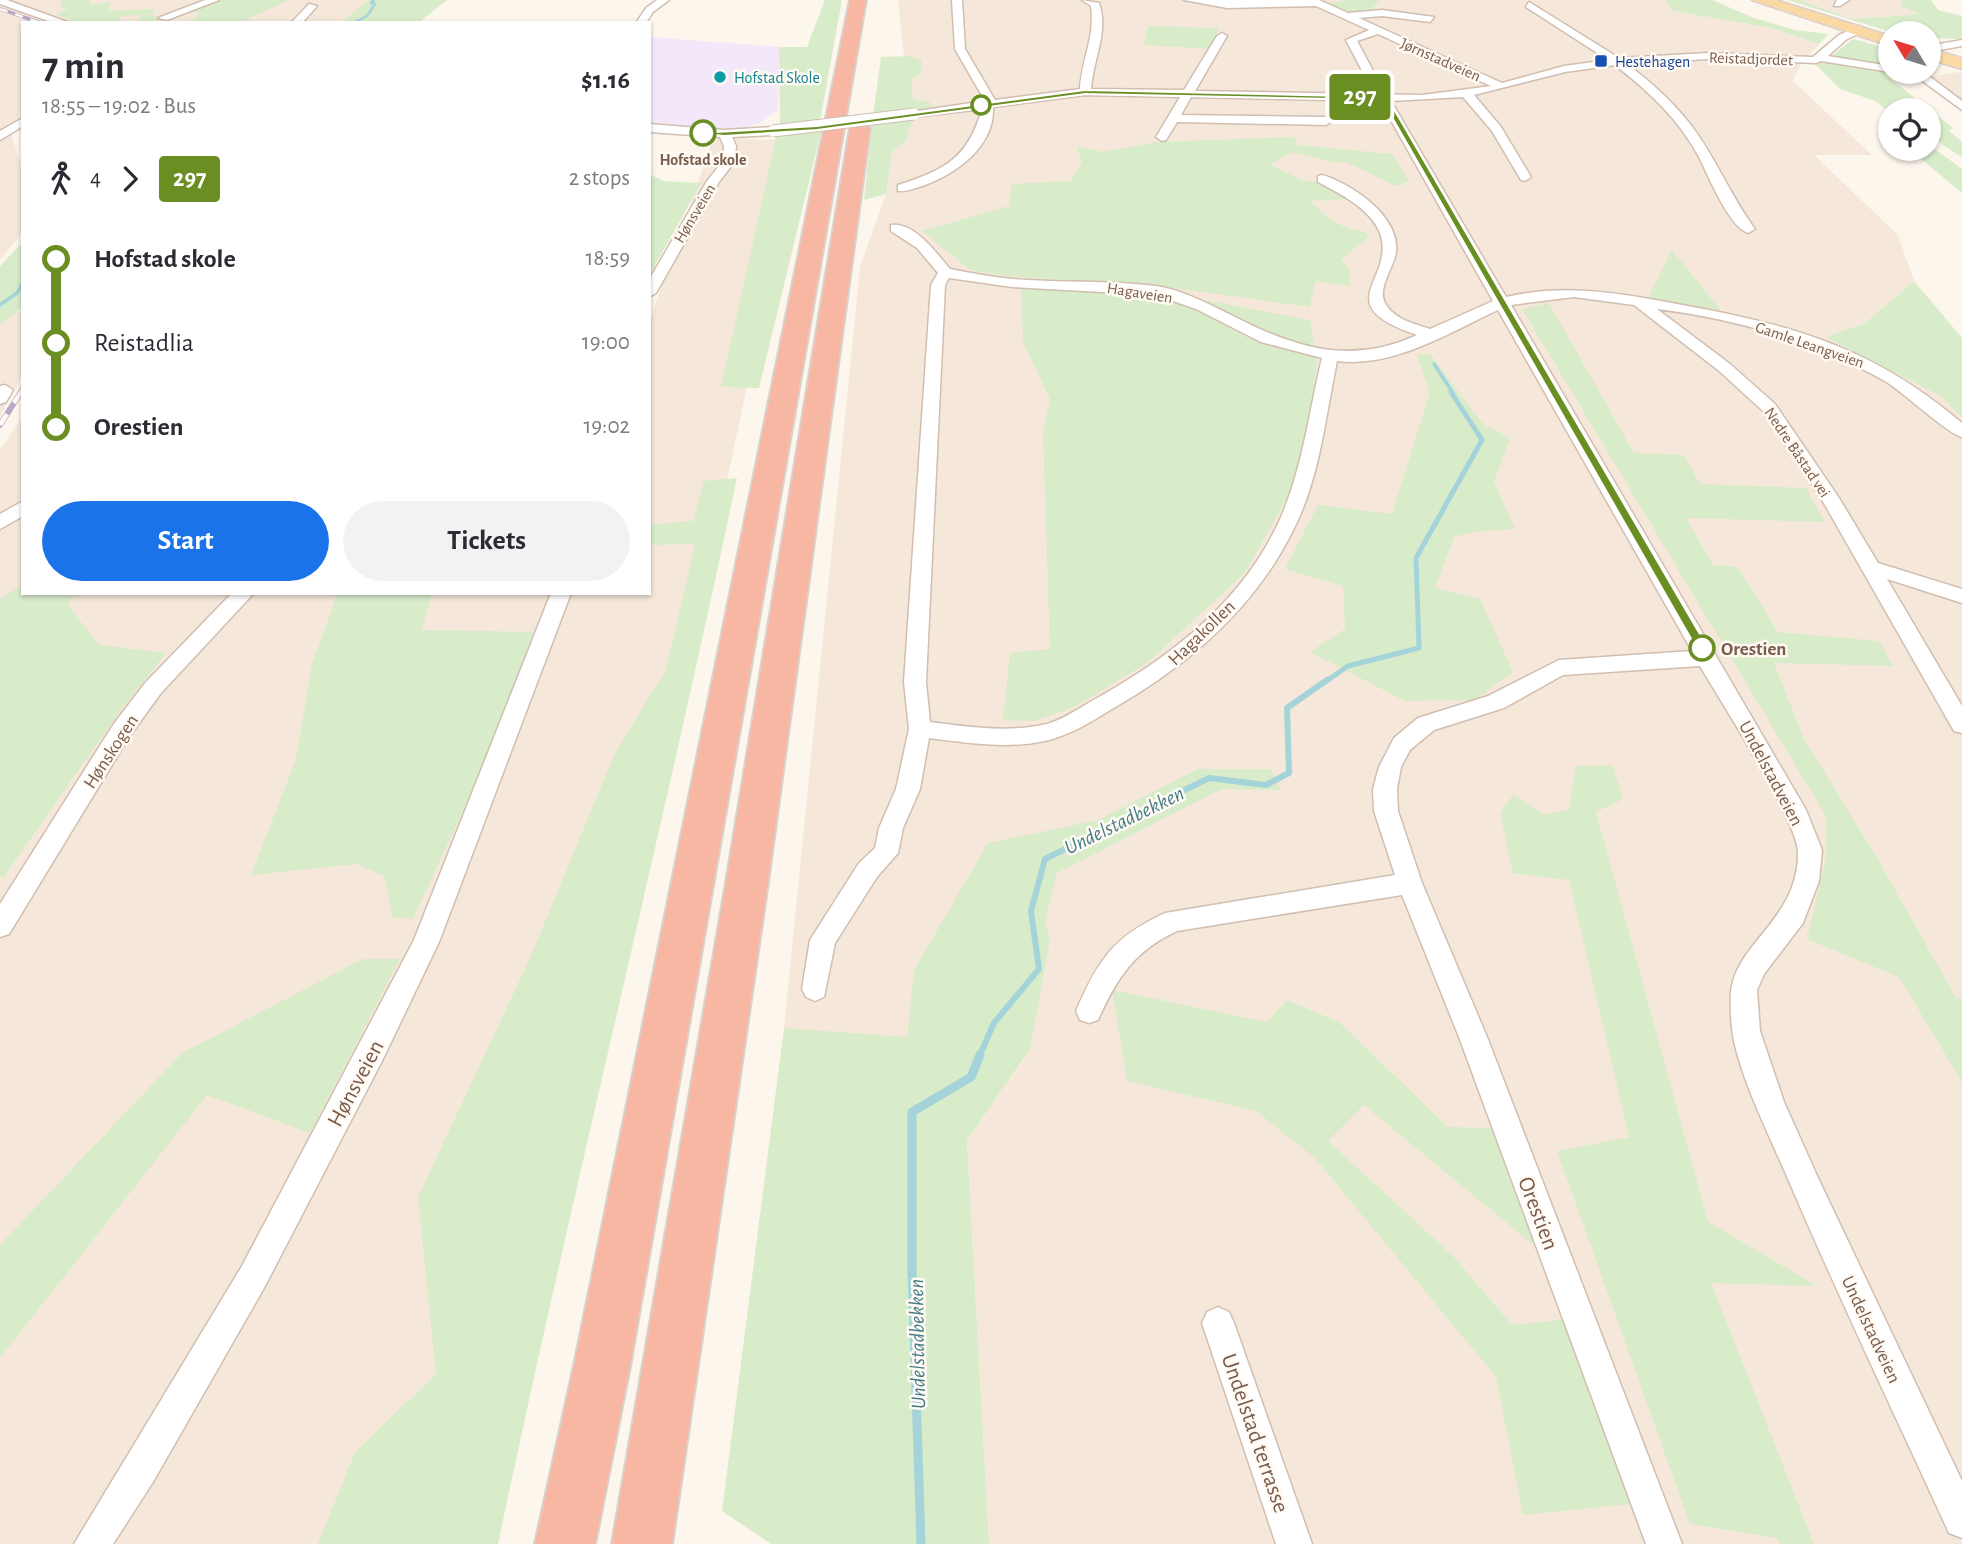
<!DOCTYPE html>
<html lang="en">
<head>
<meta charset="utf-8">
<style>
	body { margin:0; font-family:"Alegreya Sans",sans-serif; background:#f2f2f3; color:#2b2b33; height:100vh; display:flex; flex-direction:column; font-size:26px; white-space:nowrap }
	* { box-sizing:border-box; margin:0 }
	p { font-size:23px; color:#7c7c81 }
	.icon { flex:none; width:38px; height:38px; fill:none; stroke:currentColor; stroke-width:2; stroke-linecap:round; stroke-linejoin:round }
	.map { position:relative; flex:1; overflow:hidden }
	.panel { position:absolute; left:21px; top:21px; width:630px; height:574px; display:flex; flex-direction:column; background:#fff; border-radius:0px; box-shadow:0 2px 5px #0004 }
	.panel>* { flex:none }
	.badge { padding:0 14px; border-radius:5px; font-size:24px; line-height:46px }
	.needle { width:46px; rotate:308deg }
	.buttons { position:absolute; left:1878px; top:21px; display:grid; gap:14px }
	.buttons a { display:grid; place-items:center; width:63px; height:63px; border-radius:50%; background:#fff; box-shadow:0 2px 5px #0004; font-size:35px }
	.map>.badge { position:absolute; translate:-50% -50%; box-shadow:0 0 0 4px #fff }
	.legs { display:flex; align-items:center; gap:10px; height:77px; padding:0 21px; font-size:23px }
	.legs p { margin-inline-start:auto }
	.summary { display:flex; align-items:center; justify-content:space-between; height:119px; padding:0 21px }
	h1 { font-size:38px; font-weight:700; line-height:52px }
	.action { display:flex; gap:14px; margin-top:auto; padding:14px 21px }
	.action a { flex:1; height:80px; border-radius:42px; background:#1a73e8; color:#fff; font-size:28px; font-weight:700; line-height:80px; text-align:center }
	.action a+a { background:#f2f2f3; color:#2b2b33 }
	ul { padding:0 21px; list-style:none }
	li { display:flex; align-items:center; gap:24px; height:84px; font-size:26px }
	li i { display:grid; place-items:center; width:10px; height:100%; margin:0 9px; background:currentColor }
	li i::after { content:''; width:18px; height:18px; margin:-9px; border:5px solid; border-radius:50%; background:#fff }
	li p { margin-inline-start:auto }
	li:first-child i { background:linear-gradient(#0000 50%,currentColor 0) }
	li:last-child i { background:linear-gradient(currentColor 50%,#0000 0) }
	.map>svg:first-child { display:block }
</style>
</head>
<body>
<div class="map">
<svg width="1962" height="1544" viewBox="0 0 1962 1544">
	<rect width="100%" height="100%" fill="#fdf6ec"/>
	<g fill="#f5e8da">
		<path d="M0,0H371L339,23H23V125L11,133L23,171V232L0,260Z"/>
		<path d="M898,0H1665L1673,11L1772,28L1819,44L1801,63L1793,81L1872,155H1814L1898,235L1914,281L1865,323L1827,337L1942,397L1962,418V1544H989L967,1141L1030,1050L784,1028L860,267L886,194L905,67Z"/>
		<path d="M1800,0H1901L1902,7L1923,14L1852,19Z"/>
		<path d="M1958,72L1962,73V110L1923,78Z"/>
		<path d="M714,136L763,140L807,137L762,315L676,723L466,1544H0V449L23,417V593H649V323Z"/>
		<path d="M23,311V374L0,416V314Z"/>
	</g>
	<path fill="#f3e8fa" d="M649,37L779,47L778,110L757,125L728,130L649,122Z"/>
	<g fill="#d8ecc9">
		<path d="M60,0H90L89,5L109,2L110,11L153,9L154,13L144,15H155L158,21L131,23L139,22L141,14L120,17L118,23H76L56,14L71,7L62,8Z"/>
		<path d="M218,0H289L239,23H189L199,13L190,12Z"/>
		<path d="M369,0H447L418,23H340Z"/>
		<path d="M825,0H842L820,121L780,125L779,47H807Z"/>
		<path d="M1349,0H1379L1370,12L1347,13L1324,4Z"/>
		<path d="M1665,0H1712L1754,18L1795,30L1828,34L1819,44L1772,28L1673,11Z"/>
		<path d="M1787,0H1800L1852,19L1921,14L1902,7L1901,0H1931L1938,10L1962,16V39L1929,38L1928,33H1894Z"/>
		<path d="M1148,26L1219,28L1210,49L1144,45Z"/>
		<path d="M1853,39L1890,49V68L1830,57Z"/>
		<path d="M909,56L922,61L920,75L911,79L913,99L930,102L932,108L873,116L881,57Z"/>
		<path d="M1827,62L1914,75L1887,76L1953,128L1949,131L1962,142V157L1944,146L1929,130L1928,110H1890V113L1875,101L1840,89L1815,64Z"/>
		<path d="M913,118L906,140L892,152L886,194L864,200L872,124Z"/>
		<path d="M821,132L759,388L721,387L777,133Z"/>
		<path d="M1294,137L1298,145L1392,154L1409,181L1395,186L1346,162L1337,163L1292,152L1270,165L1302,180L1320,183L1347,199L1311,201C1328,220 1341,228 1366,232L1369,237L1341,259L1350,271L1349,286L1315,281L1310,307L1159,286L1005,276L970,270L922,231L1009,206L1012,184L1071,181L1082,161L1076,146L1103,152L1156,142Z"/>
		<path d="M1916,149L1936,150L1962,169V193L1913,152Z"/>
		<path d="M649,163L651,175L663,181L701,183L649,276Z"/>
		<path d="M23,242V307L0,324V266Z"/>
		<path d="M1672,250L1721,311L1648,298Z"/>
		<path d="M1914,281L1962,338V418L1942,397L1826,337L1865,323Z"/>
		<path d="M1021,288L1161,292L1310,320L1317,361L1308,441L1287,498L1245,573L1147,663L1078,705L1035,721L1003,720L1010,653L1050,649L1043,434L1050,399L1023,342Z"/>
		<path d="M1549,303L1634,453L1684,455L1700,484L1806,488L1825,522L1686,518L1713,565L1738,567L1778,632L1879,641L1893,666L1774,663L1804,739L1876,856L1956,998L1962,999V1082L1899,977L1807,939L1826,857V816L1522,309Z"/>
		<path d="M1430,354L1483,424L1510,438L1494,482L1515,529L1472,532L1454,537L1435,588L1480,599L1513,672L1474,700L1405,701L1310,652L1345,629L1343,586L1285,569L1318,505L1392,514L1430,392L1417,355Z"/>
		<path d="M737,478C662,834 573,1188 498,1544H318L355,1452L436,1374L418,1197L530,958L615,753L666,670L695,544L649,545V525L693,521L704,481Z"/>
		<path d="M23,585V593H76L67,604L99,645L166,653L120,711L3,878L0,876V599Z"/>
		<path d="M338,593H432L422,630L533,632L517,694L413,919L392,917L385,877L357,864L251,875L296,759L312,664Z"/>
		<path d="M1612,765L1623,799L1596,812L1708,1222L1817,1286L1711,1283L1814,1544H1780L1777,1538L1690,1524L1557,1151L1629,1137L1569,880L1513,873L1500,813L1513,795L1543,814L1569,810L1576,766Z"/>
		<path d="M1198,769H1271L1280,790L1222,789L1057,873L1045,921L1050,940L1030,1049L967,1141L989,1544H771L722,1511L784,1028L907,1037L914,970L988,843L1098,820Z"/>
		<path d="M363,959H400L310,1133L207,1095L0,1358V1245L182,1053Z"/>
		<path d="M1112,990L1266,1022L1287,1000L1339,1022L1448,1127L1497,1128L1548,1257L1364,1105L1328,1141L1453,1256L1512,1325L1571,1319L1639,1503L1523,1515L1496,1377L1315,1158L1256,1111L1127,1081Z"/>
	</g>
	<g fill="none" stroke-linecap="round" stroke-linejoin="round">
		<path stroke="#a5d3da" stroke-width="2.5" d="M353,23L367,16L375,4L371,3L374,0"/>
		<g stroke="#a5d3da" stroke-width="3.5">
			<path d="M23,255V261"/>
			<path d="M0,305L17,293L23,282"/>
			<path d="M1434,364L1453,393"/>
		</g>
		<path stroke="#a5d3da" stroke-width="5" d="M1325,682L1348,666L1419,648L1416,558L1482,440L1451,392"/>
		<path stroke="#a5d3da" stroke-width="6" d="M979,1057L994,1023L1039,969L1031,911L1045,859L1209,778L1266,785L1289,773L1287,708L1327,680"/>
		<path stroke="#a5d3da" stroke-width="9" d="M921,1544L912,1269V1112L971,1077L980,1055"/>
		<g stroke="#d1beb0" stroke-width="3">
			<g id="minor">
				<path d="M0,0H7L70,23H54L0,4Z"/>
				<path d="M205,0H219L167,20L158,18Z"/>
				<path d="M657,0H669L653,12L646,23H636L646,8Z"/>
				<path d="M952,0H962L965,49L995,100L1080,89C1082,57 1095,39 1091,6L1082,0L1099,3C1109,32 1093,59 1091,89L1184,90L1217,36L1222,33L1227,36L1195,91L1422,95L1491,86L1378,34L1357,41L1378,80L1368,82L1346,40L1369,30L1316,6L1227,8L1184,0H1319L1348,13L1382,10L1434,17L1430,22L1382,16L1359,18L1502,83L1564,66L1608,60L1526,7L1529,2L1619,58L1708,53L1813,57L1839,35L1860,26L1864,31L1847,39L1828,56L1890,66V72L1821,61L1816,63L1708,59L1627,64C1652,83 1677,105 1696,132C1718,163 1732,198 1755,229L1748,233C1729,227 1708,175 1699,157C1679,119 1648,91 1615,65L1565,72L1474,95L1501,127L1531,177L1525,181L1521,180L1492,131L1463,97L1391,101L1506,297C1552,286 1598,290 1644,298C1771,321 1860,336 1962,423V437C1948,434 1903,392 1885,381C1814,341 1737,319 1657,309L1730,364L1775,404L1839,498L1878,563L1962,589V603L1887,579L1962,706V733L1954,731L1821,498L1763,411L1718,370L1634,305L1574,297L1511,305L1806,810L1822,850L1819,881L1803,923L1764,974L1757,990L1760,1031L1784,1102L1818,1178L1962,1481V1538L1949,1533C1894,1413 1837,1294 1785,1172C1768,1133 1737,1070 1732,1029C1731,1018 1730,1003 1731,992C1736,942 1799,919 1798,852C1797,820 1720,700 1700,666L1563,675L1504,708L1434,730L1410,750L1401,767L1397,789L1398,811L1422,883L1487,1037L1682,1544H1646L1459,1037L1402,895L1177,931C1134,951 1117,978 1098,1020L1089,1023L1080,1020L1076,1011C1098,960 1113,937 1165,913L1395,875L1374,811L1373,789L1379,767L1394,738L1418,718L1488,696L1559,660L1692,651L1498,310C1448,333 1394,368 1337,361C1326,414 1321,469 1298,520C1260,604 1191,664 1112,709C1091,722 1070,735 1045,741C1007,749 968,743 929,738L920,789L903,828L898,853L877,877L835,943L824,997L815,1001L806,997L802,989L810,940L859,863L875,848L879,828L896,789L909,729L904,682L931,285L938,273L917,248L891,231V225C914,221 937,254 950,269C970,273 992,277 1013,279C1061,283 1109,280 1156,286C1183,290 1211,305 1235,317C1298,349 1351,365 1417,335C1325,304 1397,280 1380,233C1370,208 1340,194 1318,182V176L1322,175C1352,184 1400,216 1396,252C1394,268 1377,287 1385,303C1393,319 1415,324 1430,329L1493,301L1380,101L1191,97L1181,115L1326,117L1332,121L1326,125L1177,122L1166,140L1162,141L1156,137L1180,97L1085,95L993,107C995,146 957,173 925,185C916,188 907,192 898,191V185C945,170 968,158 982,109L914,117L910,116V112L985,101L955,49ZM949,278L1012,287L1156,295L1196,309L1261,342L1322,358C1309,412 1303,466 1281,517C1246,598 1174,655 1099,697C1082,706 1065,719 1047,724C1009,733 968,727 930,722L926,682L945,285Z"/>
				<path d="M1837,0H1849L1840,6H1834Z"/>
				<path d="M309,4L317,6L302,23H291Z"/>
				<path d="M1962,40V46L1928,52V46Z"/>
				<path d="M1901,72L1929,76L1962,101V110L1921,80Z"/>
				<path d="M23,118V126L0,140V131Z"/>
				<path d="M649,124L724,130L773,127L779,131L773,135L732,137L736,146L735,161L719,182L656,293L649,297V280L707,181L723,161L724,146L720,137L649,132Z"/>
				<path d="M5,385L13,390L6,402L0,404V386Z"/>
				<path d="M23,501V516L0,529V514Z"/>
				<path d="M232,593H254L161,693L129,737L9,934L0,937V904L113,725L145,683Z"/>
				<path d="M551,593H571L439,942L383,1059L264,1288L153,1482L113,1544H74L242,1266L414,940Z"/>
				<path d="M1218,1307L1229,1312L1234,1323L1312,1544H1276L1202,1323L1207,1312Z"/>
			</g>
		</g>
		<g stroke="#dad1cd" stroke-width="3">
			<g id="primary">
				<path d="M1752,0H1776L1890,36V46Z"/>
				<path d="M1928,48L1962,58V69L1928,59Z"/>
			</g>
		</g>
		<g stroke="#dad1cd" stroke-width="4">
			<g id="motorway">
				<path d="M850,0H866L630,1366L595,1544H535L574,1366Z"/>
				<path d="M860,122L870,128L767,889L672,1544H612L725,889L850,128Z"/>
			</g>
		</g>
		<use href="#minor" fill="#fff" fill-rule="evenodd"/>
		<use href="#primary" fill="#fbd9a5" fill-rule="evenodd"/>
		<use href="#motorway" fill="#f7b7a3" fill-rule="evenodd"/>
		<g stroke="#b9a8c9" stroke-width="3.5">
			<path id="rail-far2" d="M0,9L41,23"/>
		</g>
		<g stroke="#b9a8c9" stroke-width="5">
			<path id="rail-far1" d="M20,393L23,388"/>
		</g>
		<g stroke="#b9a8c9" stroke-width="6">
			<path id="rail" d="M0,425L21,392"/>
		</g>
		<use href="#rail-far2" stroke="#fffaf3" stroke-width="2.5" stroke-dasharray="8" stroke-linecap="butt"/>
		<use href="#rail-far1" stroke="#fffaf3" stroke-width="3.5" stroke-dasharray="10" stroke-linecap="butt"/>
		<use href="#rail" stroke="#fffaf3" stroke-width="4.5" stroke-dasharray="13" stroke-linecap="butt"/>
		<g stroke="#d1beb0" stroke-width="13" stroke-linecap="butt">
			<path id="minor-bridge" d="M773,131L914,114"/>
		</g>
		<use href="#minor-bridge" stroke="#fff" stroke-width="11"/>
	</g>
	<path fill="#6b8e23" stroke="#fff" stroke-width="2" d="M1085,90L1387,97L1708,648L1706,651H1698L1382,100L1085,94L817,130L724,136L699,133L817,126Z"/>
	<rect fill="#1a4fb4" stroke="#fffaf3" stroke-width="2.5" x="1594" y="54" width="14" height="14" rx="3.5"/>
	<circle fill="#0f9aa8" stroke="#fffaf3" stroke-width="2.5" cx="720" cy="77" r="7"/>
	<g fill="#fff" stroke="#6b8e23" stroke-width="3.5">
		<circle cx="981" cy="105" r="9"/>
		<circle cx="703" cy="133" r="12"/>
		<circle cx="1702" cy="648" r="12"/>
	</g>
	<g text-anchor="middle" stroke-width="5" stroke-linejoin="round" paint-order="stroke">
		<g font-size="16" fill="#7a5c4d" stroke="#fffaf3">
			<text transform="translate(1751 58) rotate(2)" y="6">Reistadjordet</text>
			<text transform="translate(1441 59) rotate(24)" y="6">Jørnstadveien</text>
			<text transform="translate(694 213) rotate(-59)" y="6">Hønsveien</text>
			<text transform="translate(1140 292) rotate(9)" y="6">Hagaveien</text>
			<text transform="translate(1810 344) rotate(19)" y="6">Gamle Leangveien</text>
			<text transform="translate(1798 452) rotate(56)" y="6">Nedre Båstad vei</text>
		</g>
		<g font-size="16" fill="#164399" stroke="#fffaf3" text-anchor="start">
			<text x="1615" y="67">Hestehagen</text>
		</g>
		<g font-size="16" fill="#0d838f" stroke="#fffaf3" text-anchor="start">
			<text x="734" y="83">Hofstad Skole</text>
		</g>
		<g font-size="16" font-weight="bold" fill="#7a5c4d" stroke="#fffaf3">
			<text x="703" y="165">Hofstad skole</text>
		</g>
		<g font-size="19" fill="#7a5c4d" stroke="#fffaf3">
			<text transform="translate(1201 632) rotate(-44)" y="7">Hagakollen</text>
			<text transform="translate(110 751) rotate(-57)" y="7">Hønskogen</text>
			<text transform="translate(1772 773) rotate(62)" y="7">Undelstadveien</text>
			<text transform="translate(1872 1329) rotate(65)" y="7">Undelstadveien</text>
		</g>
		<g font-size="19" font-weight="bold" fill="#7a5c4d" stroke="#fffaf3" text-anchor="start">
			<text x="1721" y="655">Orestien</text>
		</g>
		<g font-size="21" font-style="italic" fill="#437c86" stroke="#fffaf3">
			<text transform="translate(1124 820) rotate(-26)" y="7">Undelstadbekken</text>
			<text transform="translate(917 1344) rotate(-91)" y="7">Undelstadbekken</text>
		</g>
		<g font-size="23" fill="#7a5c4d" stroke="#fffaf3">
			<text transform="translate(355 1083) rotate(-62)" y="8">Hønsveien</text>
			<text transform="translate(1539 1213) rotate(69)" y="8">Orestien</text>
			<text transform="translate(1256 1433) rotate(71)" y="8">Undelstad terrasse</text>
		</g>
	</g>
</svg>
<div class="buttons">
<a><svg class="needle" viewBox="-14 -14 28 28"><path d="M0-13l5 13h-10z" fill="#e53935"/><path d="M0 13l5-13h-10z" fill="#7c7c81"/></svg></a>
<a><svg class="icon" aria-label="locate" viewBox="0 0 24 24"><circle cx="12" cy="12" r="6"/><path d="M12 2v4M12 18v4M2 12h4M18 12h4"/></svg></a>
</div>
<b class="badge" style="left:1360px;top:97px;background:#6b8e23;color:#fff">297</b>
<section class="panel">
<div class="summary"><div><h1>7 min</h1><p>18:55 – 19:02 · Bus</p></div><b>$1.16</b></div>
<div class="legs"><svg class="icon" aria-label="walk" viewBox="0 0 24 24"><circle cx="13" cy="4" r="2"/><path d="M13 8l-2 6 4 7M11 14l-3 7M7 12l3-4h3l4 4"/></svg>4<svg class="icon" aria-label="forward" viewBox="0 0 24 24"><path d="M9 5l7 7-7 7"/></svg><b class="badge" style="background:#6b8e23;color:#fff">297</b><p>2 stops</p></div>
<ul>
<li><i style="color:#6b8e23"></i><b>Hofstad skole</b><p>18:59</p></li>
<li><i style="color:#6b8e23"></i><span>Reistadlia</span><p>19:00</p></li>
<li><i style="color:#6b8e23"></i><b>Orestien</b><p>19:02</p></li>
</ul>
<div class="action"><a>Start</a><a>Tickets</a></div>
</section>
</div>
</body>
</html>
